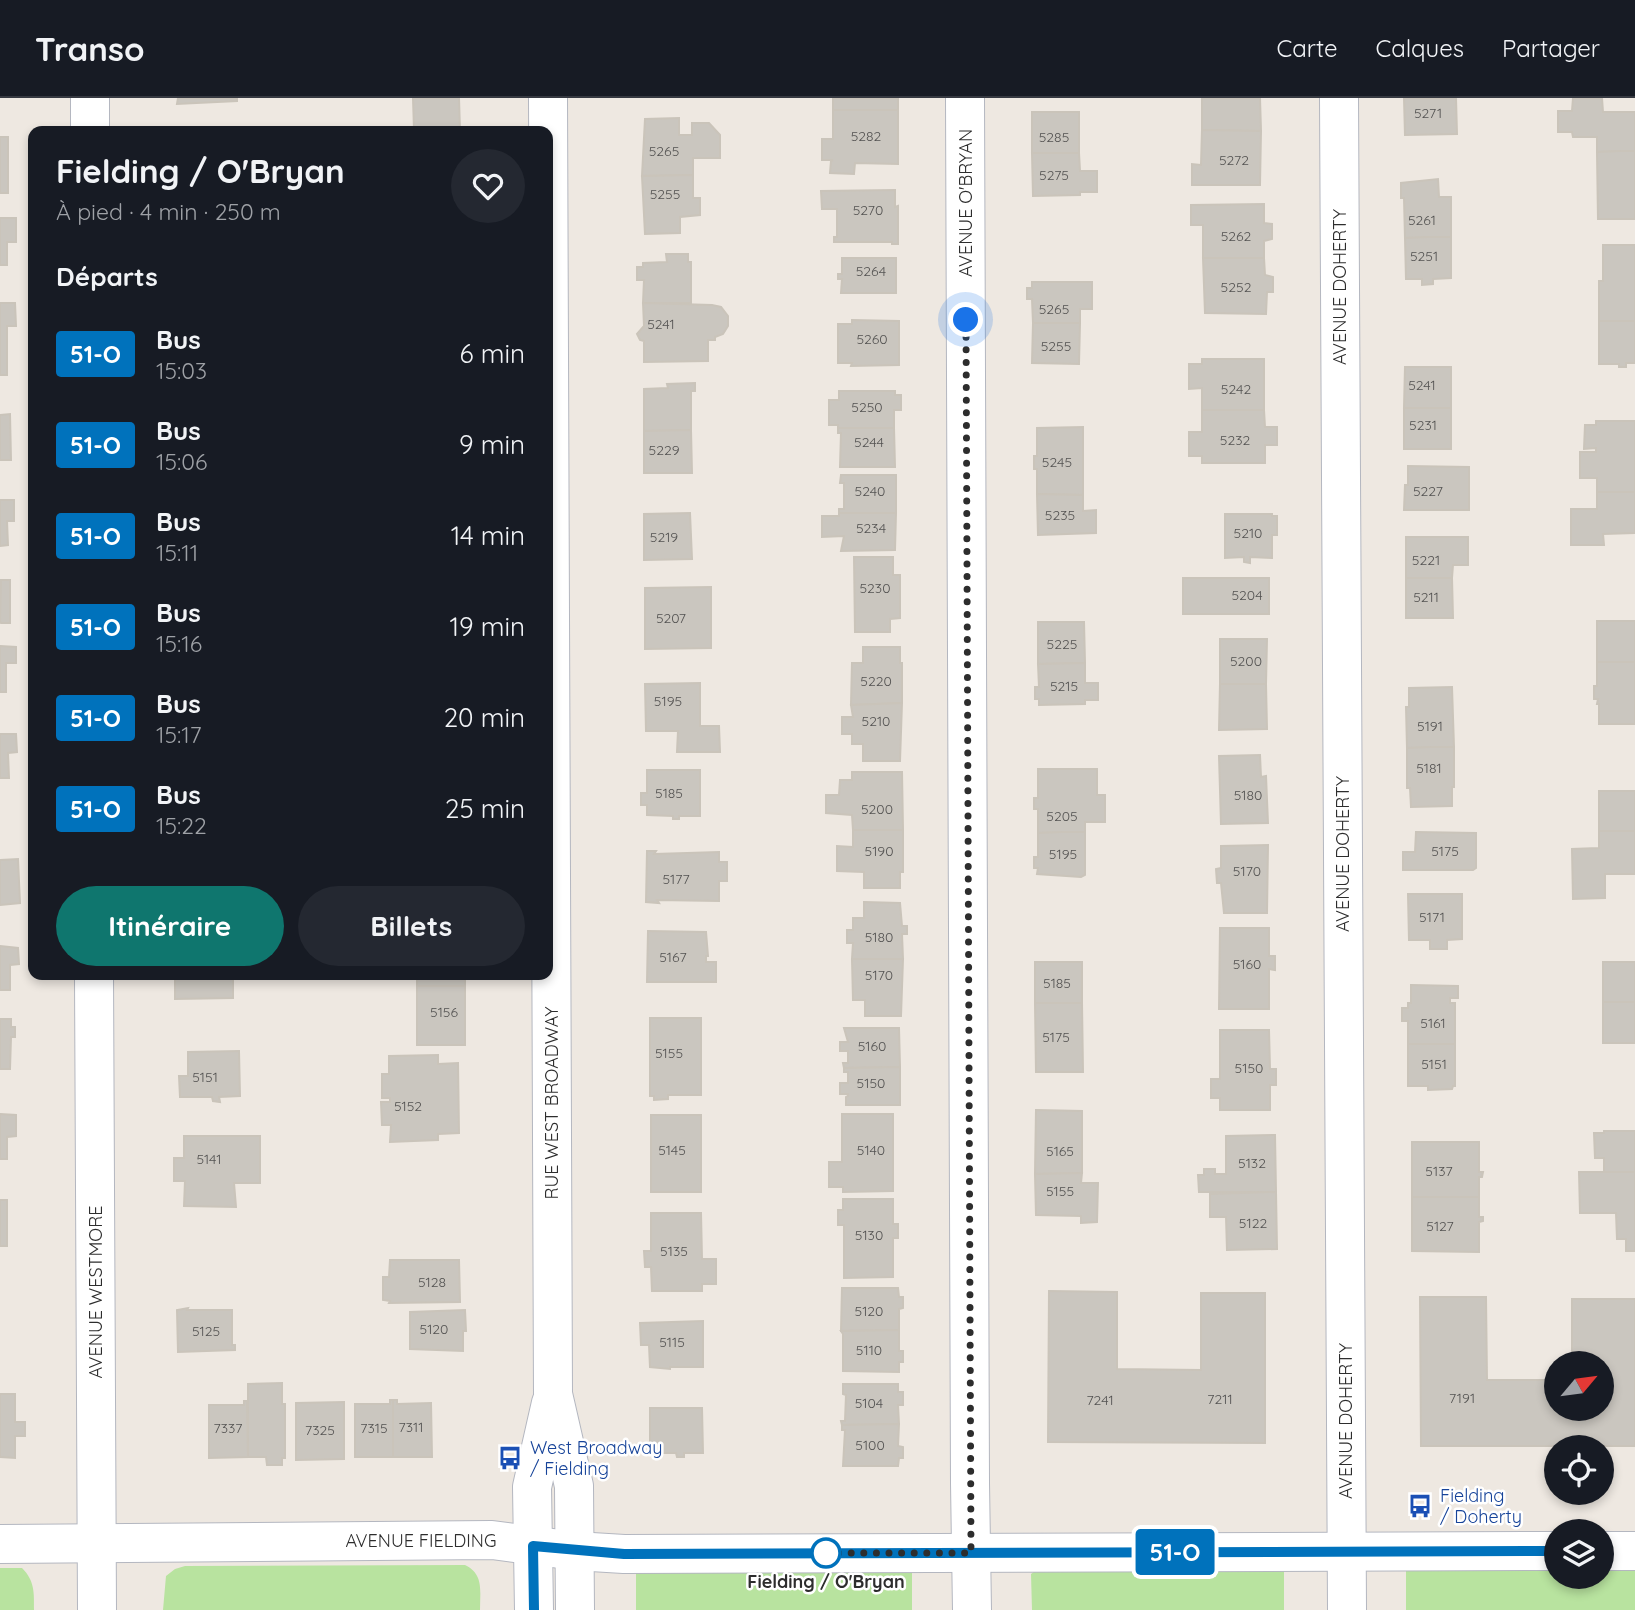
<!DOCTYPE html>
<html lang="fr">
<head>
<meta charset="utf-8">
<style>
	body { margin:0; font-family:Quicksand,sans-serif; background:#242831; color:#f1f3f6; height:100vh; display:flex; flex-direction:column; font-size:26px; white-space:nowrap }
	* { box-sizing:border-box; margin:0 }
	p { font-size:23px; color:#9ea1a6 }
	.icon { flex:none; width:38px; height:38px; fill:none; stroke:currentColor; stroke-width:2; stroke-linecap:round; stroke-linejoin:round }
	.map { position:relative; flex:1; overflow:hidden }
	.side { position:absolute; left:28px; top:28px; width:525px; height:854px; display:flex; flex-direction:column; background:#171b24; border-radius:14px; box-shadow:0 4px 10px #0003 }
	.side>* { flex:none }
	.badge { padding:0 14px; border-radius:5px; font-size:24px; line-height:46px }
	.needle { width:46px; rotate:61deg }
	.buttons { position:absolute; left:1544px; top:1253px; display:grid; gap:14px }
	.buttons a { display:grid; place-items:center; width:70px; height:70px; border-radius:50%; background:#171b24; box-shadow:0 4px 10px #0003; font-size:35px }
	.you { position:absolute; width:35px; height:35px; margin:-18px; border:5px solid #fff; border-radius:50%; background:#1a73e8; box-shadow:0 0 0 10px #1a73e833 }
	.map>.badge { position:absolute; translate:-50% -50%; box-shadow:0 0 0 4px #fff }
	h2 { padding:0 28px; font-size:26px; line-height:63px }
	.round { display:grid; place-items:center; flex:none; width:74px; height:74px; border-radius:37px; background:#242831 }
	.head { display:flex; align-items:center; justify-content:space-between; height:119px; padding:0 28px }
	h1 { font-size:33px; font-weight:700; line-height:52px }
	.cta { display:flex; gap:14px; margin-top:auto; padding:14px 28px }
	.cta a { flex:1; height:80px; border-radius:42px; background:#0f766e; color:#fff; font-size:28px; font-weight:700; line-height:80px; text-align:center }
	.cta a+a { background:#242831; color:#f1f3f6 }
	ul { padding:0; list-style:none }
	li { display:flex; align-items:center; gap:21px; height:91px; padding:0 28px }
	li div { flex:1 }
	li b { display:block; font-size:26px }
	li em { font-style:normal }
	li .badge { min-width:77px; font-weight:700; text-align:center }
	header { display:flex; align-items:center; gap:42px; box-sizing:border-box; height:98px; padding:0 35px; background:#171b24; border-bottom:2px solid #363941 }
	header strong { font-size:33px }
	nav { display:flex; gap:38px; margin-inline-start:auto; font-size:24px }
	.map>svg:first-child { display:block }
</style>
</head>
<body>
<header>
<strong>Transo</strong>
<nav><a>Carte</a><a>Calques</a><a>Partager</a></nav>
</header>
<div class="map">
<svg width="1635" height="1512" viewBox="0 0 1635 1512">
	<rect width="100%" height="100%" fill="#eee8e1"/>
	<g fill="#b8e39f">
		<path d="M1556,1466V1479H1601V1466H1635V1512H1406V1471Z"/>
		<path d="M465,1467C484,1476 480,1493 480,1512H163L166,1478L175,1471L185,1468Z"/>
		<path d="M0,1470H22C35,1483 34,1495 34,1512H0Z"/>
		<path d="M1038,1471L1284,1472V1512H1032L1031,1476Z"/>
		<path d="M636,1472H908L912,1475V1512H636Z"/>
	</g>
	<g fill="#cac6bf" stroke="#cac4ba" stroke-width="2">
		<path d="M178,0H237V3L177,6Z"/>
		<path d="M413,0H459L460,33H408L414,32Z"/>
		<rect x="833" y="0" width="65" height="12"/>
		<path d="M1202,0H1260L1261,33L1202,32Z"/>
		<path d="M1404,0H1456L1457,36L1405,37Z"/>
		<path d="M1573,0H1602L1603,14H1635V53L1597,54V39H1573L1572,34H1558V13H1572Z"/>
		<path d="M833,12H898V66L855,65L854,76L830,75L831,63L833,62H822V41H833Z"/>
		<rect x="1032" y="14" width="47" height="41"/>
		<path d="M679,20V37H692V25H709L720,37V60H693V77L642,78L645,21Z"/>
		<path d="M1202,32L1261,33L1260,87H1192V66L1201,67Z"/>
		<rect x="0" y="39" width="8" height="56"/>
		<path d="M1621,53H1635V121H1598L1597,54Z"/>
		<path d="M1032,55H1079L1080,73H1097V94H1080V97L1033,98Z"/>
		<path d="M693,77V100H700V117L680,119V135L645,136L642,78Z"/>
		<path d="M1438,81L1439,99H1451V139L1405,140L1404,100H1401V85Z"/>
		<path d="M895,92V109L898,108V146H892V144H834V139H837V111H822L821,93Z"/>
		<path d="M1264,106V125L1272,126V141L1264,143V160H1203V127H1191V107Z"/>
		<path d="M0,120H16V144H7V167H0Z"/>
		<path d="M1428,139H1451V180L1433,181V186L1422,187V181H1406L1405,140Z"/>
		<path d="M1603,147H1635V223H1599V183H1603Z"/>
		<path d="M666,156H688V164H691V205H643L644,182H637V169H643V165L667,164Z"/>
		<path d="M842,160H896V195H841L842,181H838V176H842Z"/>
		<path d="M1203,160H1264L1265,177L1273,179V194H1267L1266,216L1205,215Z"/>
		<path d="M1032,184H1092V211H1080V225H1033L1032,201H1027V190H1032Z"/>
		<path d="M0,205H15L16,228H7V277H0Z"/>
		<path d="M643,205L712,207L721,209L728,218V228L723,236L715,239V242H708V263L644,264V243L640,242L637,236L644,228Z"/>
		<path d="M852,222L899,223V267L851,268L852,265H838V226H852Z"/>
		<path d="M1599,223H1635V265H1626V269H1619V266H1599Z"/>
		<path d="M1033,225H1080L1079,266L1032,265Z"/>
		<path d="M1202,261H1264V312H1202V290L1189,291V266H1202Z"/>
		<path d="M1405,269H1451V310H1404Z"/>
		<path d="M695,285V293H691V332L644,333V291L668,290L667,286Z"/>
		<path d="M839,293H895V297H901V312H894V330H838V327H829V302H839Z"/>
		<rect x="1404" y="310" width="47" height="41"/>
		<path d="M1202,312H1264L1265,329H1277V347H1265V365H1202V358H1189V334H1202Z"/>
		<path d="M10,316L11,362H0V317Z"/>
		<path d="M1596,323H1635V394H1597V380H1580V354H1596V350L1584,351L1585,327H1596Z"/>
		<path d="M1083,329V397L1037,396V371H1034V358H1037V330Z"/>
		<path d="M838,330H894L895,369H840L841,335H838Z"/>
		<path d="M691,332L692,375H644V333Z"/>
		<path d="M1408,368L1469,369V412H1404L1405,387H1408Z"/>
		<path d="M841,377H896V415H839V411H844V385H840Z"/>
		<path d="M1597,394H1635V435L1603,436L1604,447H1571V411H1597Z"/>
		<path d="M1037,396L1083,397V413L1096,412V435L1038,437Z"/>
		<path d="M0,402H14V423H7L8,447L0,448Z"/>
		<path d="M690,415L692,461L644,462V416Z"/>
		<path d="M839,415H896L895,452L841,453L844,438L822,439V418H839Z"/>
		<path d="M1225,416H1272V418H1277V437H1272V460L1250,459V465L1244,464V459L1225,460Z"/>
		<path d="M1406,439H1468V467H1453L1452,480H1406Z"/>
		<path d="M854,459H893V477H900V520L890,521V534H855Z"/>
		<rect x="1183" y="480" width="86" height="36"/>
		<path d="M1406,480H1452L1453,520H1406Z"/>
		<path d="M1,482H10V525H1L0,523Z"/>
		<path d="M711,489V550L645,551V490Z"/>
		<rect x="1597" y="523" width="38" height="41"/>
		<path d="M1038,524H1084L1085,565L1038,566Z"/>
		<path d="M1220,541H1267L1266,586H1220Z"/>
		<path d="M0,548L16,549V565H6V594H0Z"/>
		<path d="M863,549H900V565H902V605L851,607L852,565H863Z"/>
		<path d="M1597,564H1635V626H1599V606H1597L1598,601H1594V588H1597Z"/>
		<path d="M1085,565V585H1098V602H1085V606L1039,607V601H1035V589H1039L1038,566Z"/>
		<path d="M700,585V628H719L720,654H677L678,633H646L645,586Z"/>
		<path d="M1220,586H1266L1267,631L1219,632Z"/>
		<path d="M1452,589L1454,649L1407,650L1406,609H1409V590Z"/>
		<path d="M902,605L900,663H863V646H852V636H842V619H853L851,607Z"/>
		<path d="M0,636H16L17,654L8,655L9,680H0Z"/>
		<path d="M1431,649H1454V689H1452V708L1411,709L1410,690H1407V650Z"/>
		<path d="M1260,657L1261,679L1266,678L1268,725L1221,726L1219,658Z"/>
		<path d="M1038,671H1097V697H1105V724H1085V734L1038,735V711H1034V700H1038Z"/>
		<path d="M647,672H700V718H679V721H673V718L647,717V707H641V695H647Z"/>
		<path d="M852,674H902L903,732H853L852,717L826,715V697H839L840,682H852Z"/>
		<rect x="1599" y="693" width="36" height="40"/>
		<path d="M853,732H903V774H900V790H864V774L837,773V748L853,749Z"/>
		<path d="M1599,733H1635V776H1605V800L1573,801L1572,751L1599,750Z"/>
		<path d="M1062,734H1085V777L1081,779L1037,776L1038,770H1034V759H1038V735Z"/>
		<path d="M1416,734L1476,735V770L1473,772H1403V754H1415Z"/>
		<path d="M1268,747L1267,815H1224L1221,785H1217L1216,771L1221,770V748Z"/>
		<path d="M647,753H656L654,756L719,754V764H727V783H719V803L657,802L659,805L646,804Z"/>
		<path d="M18,761L20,805L0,807V762Z"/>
		<path d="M1408,796H1462V841L1447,842V851H1430V842H1409Z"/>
		<path d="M864,804L900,805L902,828H907V836H902L903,861H852L853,845H847V832H853V820H864Z"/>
		<path d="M1220,830H1269V858H1275V872L1269,871V911H1219Z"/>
		<path d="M648,833L706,834L708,858H706V864H716V884H647Z"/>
		<path d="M0,848L18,850L19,866L10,867V892H0Z"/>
		<path d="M852,861H903L901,918H865V902H853Z"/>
		<rect x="1035" y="864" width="47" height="41"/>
		<rect x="1603" y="864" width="32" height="40"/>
		<path d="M175,877H233V900L175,901Z"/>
		<rect x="417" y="877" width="48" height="11"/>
		<path d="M1411,887L1458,888V900H1450V905H1455V946H1408V923H1402V910H1408V905H1411Z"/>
		<rect x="417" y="888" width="48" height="59"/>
		<rect x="1603" y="904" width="32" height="41"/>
		<path d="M1035,905H1082L1083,974H1036Z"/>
		<path d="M650,920H701V997H668V1001L654,1002V998H650Z"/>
		<path d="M0,921H11V929H15V939H11L10,971H0Z"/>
		<path d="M844,930H899L900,969L844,970L843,965H848V953H840V944H848Z"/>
		<path d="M1220,932H1269L1270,971H1276V987H1270V1012H1220V1000H1211V981H1220Z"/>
		<path d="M1408,946H1455V988H1453L1452,991L1428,992V988H1408Z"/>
		<path d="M239,953L240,998L219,999L220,1004L213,1003L212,999H180L179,978H188V954Z"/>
		<path d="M438,957V966L458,965L459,1035L438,1036V1042L390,1044L391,1027H382L381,1004H390V1000H382V976H389V958Z"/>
		<path d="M900,969V1007H846V999L848,998V996H840V985H848V974H844V970Z"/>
		<path d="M1036,1012L1082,1013V1075L1035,1076Z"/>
		<path d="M0,1016L16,1017V1038L7,1039V1061H0Z"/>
		<path d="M842,1016H893V1093L843,1094V1089H829V1064H842Z"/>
		<rect x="651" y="1017" width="50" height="77"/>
		<path d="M1604,1033H1635V1074H1604V1060H1595L1594,1035H1604Z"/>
		<path d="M1275,1037L1276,1094H1199L1198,1077H1204V1071H1215V1076H1226V1038Z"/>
		<path d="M184,1038H260V1085H234L236,1109L184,1108L185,1083H174V1060H184Z"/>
		<path d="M1412,1044H1479V1074H1483L1482,1079H1479V1099H1412Z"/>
		<path d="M1579,1074H1635V1153H1626V1141H1617L1616,1115H1580Z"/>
		<path d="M1082,1075L1081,1085H1098L1097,1124L1081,1125V1118L1036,1117L1035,1076Z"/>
		<path d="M1276,1094L1277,1151L1227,1152L1226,1119H1210V1096Z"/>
		<path d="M1412,1099H1479V1119H1483V1123L1479,1124V1154L1412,1153Z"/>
		<path d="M843,1101H893V1126H898V1140H893V1179L844,1180V1127H838V1112H843Z"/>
		<rect x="0" y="1102" width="7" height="46"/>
		<path d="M651,1115H701L702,1161H716V1186H702V1193H652L651,1169H645L644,1153H651Z"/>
		<path d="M390,1162H459L460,1204L389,1205L390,1203L383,1202V1179H389Z"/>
		<path d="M842,1190H898L899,1199H903V1210L899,1211V1232L841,1233Z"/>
		<path d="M1049,1193L1117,1194V1271L1201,1272V1195H1265V1345L1048,1344Z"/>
		<path d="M1420,1199H1486L1487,1282H1556V1311H1601V1265H1572V1201H1635V1348H1421Z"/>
		<path d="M188,1210L187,1212H232V1247H235V1252L178,1254L177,1212Z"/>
		<path d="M465,1212L466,1233H463V1253L410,1251V1214Z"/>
		<path d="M703,1223V1269H670V1271L650,1269L649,1247H641L640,1225Z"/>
		<path d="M899,1232V1253H903V1264H899V1274L843,1273V1236L841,1233Z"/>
		<path d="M282,1285V1306H285V1360H282V1367H267L266,1359H248V1286Z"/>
		<path d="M843,1286H898V1294H903V1307H898L899,1326L842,1327L841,1323H845L846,1297L843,1296Z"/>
		<path d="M0,1296H15V1324H25V1338H15V1360L0,1359Z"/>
		<path d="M390,1302H393V1359H355V1306H390Z"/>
		<path d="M393,1302H397V1306L431,1305L432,1359H393Z"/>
		<path d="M244,1303H247L248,1359L209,1360V1307H244Z"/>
		<path d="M344,1304V1361L296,1362V1305Z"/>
		<path d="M650,1310H702L703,1355H684V1359H677L676,1355H650Z"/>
		<path d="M899,1326L898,1348L903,1349V1360H899L898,1368H843L845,1332H842V1327Z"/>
	</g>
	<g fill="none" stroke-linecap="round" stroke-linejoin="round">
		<g stroke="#b4b7c0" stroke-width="40">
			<g id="minor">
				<path d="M90,0V33"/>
				<path d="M965,0L970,1385L972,1512"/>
				<path d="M1339,0L1347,1512"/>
				<path d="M94,877L97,1512"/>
				<path d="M0,1446L492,1442L575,1453L624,1456L1556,1453"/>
				<path d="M1601,1453H1635"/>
			</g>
		</g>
		<g stroke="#b4b7c0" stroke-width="40">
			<g id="tertiary">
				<path d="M548,0L553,1296L574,1388L575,1512"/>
				<path d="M534,1512L532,1389L551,1305"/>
			</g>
		</g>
		<use href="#minor" stroke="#fff" stroke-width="38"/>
		<use href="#tertiary" stroke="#fff" stroke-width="38"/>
	</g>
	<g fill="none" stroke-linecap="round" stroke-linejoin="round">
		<g stroke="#fff" stroke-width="16">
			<path id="line" d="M534,1512L533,1448L624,1456L1556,1453"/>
		</g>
		<use href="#line" stroke="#0072bc" stroke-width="10"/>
		<path stroke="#2d2d2d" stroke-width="7" stroke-dasharray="0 12.6" d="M826,1455H971L966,222"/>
	</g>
	<defs>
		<g id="bus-bare" transform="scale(1.89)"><path d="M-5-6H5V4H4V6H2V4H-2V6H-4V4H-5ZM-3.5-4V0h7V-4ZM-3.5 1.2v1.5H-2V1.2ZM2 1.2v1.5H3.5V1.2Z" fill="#1a4fb4" stroke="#fff" stroke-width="2.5" paint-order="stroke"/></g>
	</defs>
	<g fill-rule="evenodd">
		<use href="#bus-bare" x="510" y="1360"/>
		<use href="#bus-bare" x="1420" y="1408"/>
	</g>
	<circle fill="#fff" stroke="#0072bc" stroke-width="3.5" cx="826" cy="1455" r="14"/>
	<g text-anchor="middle" stroke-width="5" stroke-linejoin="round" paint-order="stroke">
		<g font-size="14" fill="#545352">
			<text x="1428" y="20">5271</text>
			<text x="866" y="43">5282</text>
			<text x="1054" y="44">5285</text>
			<text x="664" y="58">5265</text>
			<text x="1234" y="67">5272</text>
			<text x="1054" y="82">5275</text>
			<text x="665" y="101">5255</text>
			<text x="868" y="117">5270</text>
			<text x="1422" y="127">5261</text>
			<text x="1236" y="143">5262</text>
			<text x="1424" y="163">5251</text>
			<text x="871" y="178">5264</text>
			<text x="1236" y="194">5252</text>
			<text x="1054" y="216">5265</text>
			<text x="661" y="231">5241</text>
			<text x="872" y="246">5260</text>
			<text x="1056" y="253">5255</text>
			<text x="1422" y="292">5241</text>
			<text x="1236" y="296">5242</text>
			<text x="867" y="314">5250</text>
			<text x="1423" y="332">5231</text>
			<text x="1235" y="347">5232</text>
			<text x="869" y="349">5244</text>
			<text x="664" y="357">5229</text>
			<text x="1057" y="369">5245</text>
			<text x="870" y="398">5240</text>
			<text x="1428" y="398">5227</text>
			<text x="1060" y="422">5235</text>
			<text x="871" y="435">5234</text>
			<text x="1248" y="440">5210</text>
			<text x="664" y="444">5219</text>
			<text x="1426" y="467">5221</text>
			<text x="875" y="495">5230</text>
			<text x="1247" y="502">5204</text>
			<text x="1426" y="504">5211</text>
			<text x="671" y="525">5207</text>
			<text x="1062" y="551">5225</text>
			<text x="1246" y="568">5200</text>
			<text x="876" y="588">5220</text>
			<text x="1064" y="593">5215</text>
			<text x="668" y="608">5195</text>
			<text x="876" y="628">5210</text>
			<text x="1430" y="633">5191</text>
			<text x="1429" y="675">5181</text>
			<text x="669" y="700">5185</text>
			<text x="1248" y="702">5180</text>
			<text x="877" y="716">5200</text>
			<text x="1062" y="723">5205</text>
			<text x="879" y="758">5190</text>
			<text x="1445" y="758">5175</text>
			<text x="1063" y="761">5195</text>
			<text x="1247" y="778">5170</text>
			<text x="676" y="786">5177</text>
			<text x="1432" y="824">5171</text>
			<text x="879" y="844">5180</text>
			<text x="673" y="864">5167</text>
			<text x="1247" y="871">5160</text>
			<text x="879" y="882">5170</text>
			<text x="1057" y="890">5185</text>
			<text x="444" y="919">5156</text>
			<text x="1433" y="930">5161</text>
			<text x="1056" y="944">5175</text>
			<text x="872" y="953">5160</text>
			<text x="669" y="960">5155</text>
			<text x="1434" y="971">5151</text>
			<text x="1249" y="975">5150</text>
			<text x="205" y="984">5151</text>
			<text x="871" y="990">5150</text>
			<text x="408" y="1013">5152</text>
			<text x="672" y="1057">5145</text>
			<text x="871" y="1057">5140</text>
			<text x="1060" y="1058">5165</text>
			<text x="209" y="1066">5141</text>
			<text x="1252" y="1070">5132</text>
			<text x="1439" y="1078">5137</text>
			<text x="1060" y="1098">5155</text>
			<text x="1253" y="1130">5122</text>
			<text x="1440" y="1133">5127</text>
			<text x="869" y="1142">5130</text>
			<text x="674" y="1158">5135</text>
			<text x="432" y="1189">5128</text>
			<text x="869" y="1218">5120</text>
			<text x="434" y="1236">5120</text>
			<text x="206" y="1238">5125</text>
			<text x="672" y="1249">5115</text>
			<text x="869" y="1257">5110</text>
			<text x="1462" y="1305">7191</text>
			<text x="1220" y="1306">7211</text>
			<text x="1100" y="1307">7241</text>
			<text x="869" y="1310">5104</text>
			<text x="411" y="1334">7311</text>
			<text x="228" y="1335">7337</text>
			<text x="374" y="1335">7315</text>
			<text x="320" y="1337">7325</text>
			<text x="870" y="1352">5100</text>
		</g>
		<g font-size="18" fill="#2d2d2d" stroke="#fff">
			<text transform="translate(966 105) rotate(-90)" y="6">AVENUE O'BRYAN</text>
			<text transform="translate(1340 189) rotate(-90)" y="6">AVENUE DOHERTY</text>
			<text transform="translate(1343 756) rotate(-90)" y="6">AVENUE DOHERTY</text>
			<text transform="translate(552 1005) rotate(-90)" y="6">RUE WEST BROADWAY</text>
			<text transform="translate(96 1194) rotate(-90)" y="6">AVENUE WESTMORE</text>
			<text transform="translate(1346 1323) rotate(-90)" y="6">AVENUE DOHERTY</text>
			<text x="421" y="1449">AVENUE FIELDING</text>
		</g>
		<g font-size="18" fill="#164399" stroke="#fff" text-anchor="start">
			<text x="530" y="1356">West Broadway<tspan x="530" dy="21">/ Fielding</tspan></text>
			<text x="1440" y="1404">Fielding<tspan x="1440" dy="21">/ Doherty</tspan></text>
		</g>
		<g font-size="18" font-weight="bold" fill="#2d2d2d" stroke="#fff">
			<text x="826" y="1490">Fielding / O'Bryan</text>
		</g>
	</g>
</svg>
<div class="buttons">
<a><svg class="needle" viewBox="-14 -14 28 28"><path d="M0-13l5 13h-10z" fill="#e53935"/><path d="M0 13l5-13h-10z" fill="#9ea1a6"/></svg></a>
<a><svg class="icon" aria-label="locate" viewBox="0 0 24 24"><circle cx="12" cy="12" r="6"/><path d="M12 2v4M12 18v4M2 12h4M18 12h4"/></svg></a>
<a><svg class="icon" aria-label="layers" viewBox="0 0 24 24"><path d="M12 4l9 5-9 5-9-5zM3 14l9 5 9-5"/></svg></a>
</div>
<div class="you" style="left:966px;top:222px"></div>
<b class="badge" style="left:1175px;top:1454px;background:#0072bc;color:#fff">51-O</b>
<section class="side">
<div class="head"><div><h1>Fielding / O'Bryan</h1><p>À pied · 4 min · 250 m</p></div><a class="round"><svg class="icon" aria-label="heart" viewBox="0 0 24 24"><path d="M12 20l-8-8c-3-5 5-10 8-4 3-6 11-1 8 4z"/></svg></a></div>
<h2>Départs</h2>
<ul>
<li><span class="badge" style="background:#0072bc;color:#fff">51-O</span><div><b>Bus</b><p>15:03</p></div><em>6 min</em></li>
<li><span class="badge" style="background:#0072bc;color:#fff">51-O</span><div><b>Bus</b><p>15:06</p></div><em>9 min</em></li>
<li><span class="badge" style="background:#0072bc;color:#fff">51-O</span><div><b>Bus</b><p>15:11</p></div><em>14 min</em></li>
<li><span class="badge" style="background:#0072bc;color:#fff">51-O</span><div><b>Bus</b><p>15:16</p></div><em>19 min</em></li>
<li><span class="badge" style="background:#0072bc;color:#fff">51-O</span><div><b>Bus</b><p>15:17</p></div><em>20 min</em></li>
<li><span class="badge" style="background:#0072bc;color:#fff">51-O</span><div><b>Bus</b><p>15:22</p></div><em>25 min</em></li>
</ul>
<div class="cta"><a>Itinéraire</a><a>Billets</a></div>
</section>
</div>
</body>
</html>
